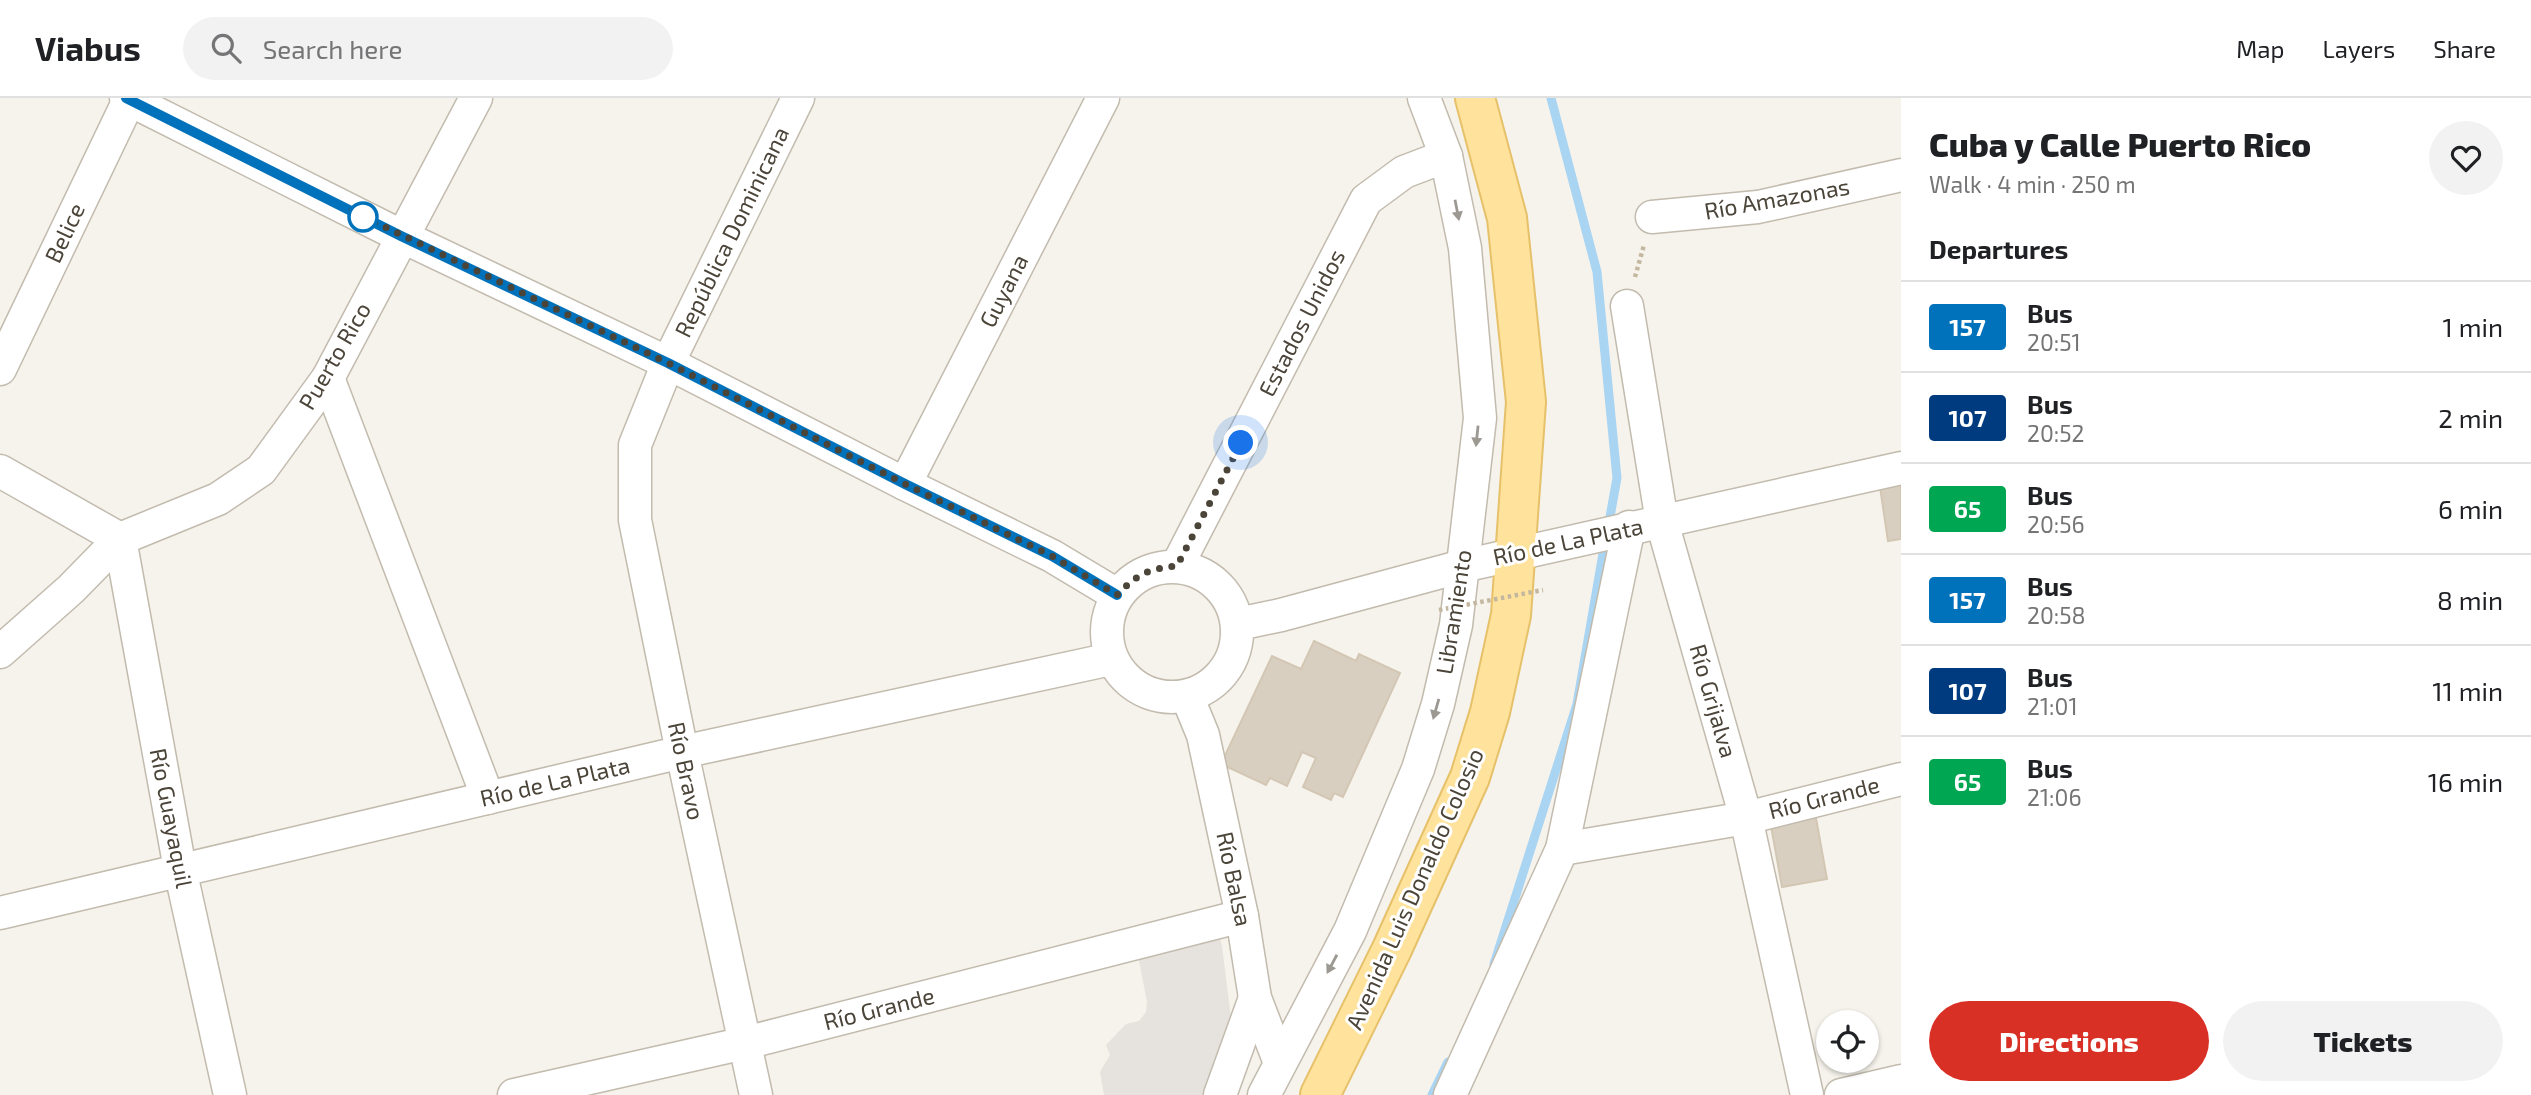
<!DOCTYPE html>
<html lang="en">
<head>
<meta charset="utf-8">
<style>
	body { margin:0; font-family:"Exo 2",sans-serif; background:#f2f2f2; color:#202124; height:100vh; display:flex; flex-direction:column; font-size:26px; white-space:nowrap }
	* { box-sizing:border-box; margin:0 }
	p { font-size:23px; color:#757577 }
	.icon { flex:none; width:38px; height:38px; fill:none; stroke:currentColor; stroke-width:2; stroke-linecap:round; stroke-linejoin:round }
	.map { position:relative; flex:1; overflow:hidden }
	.sheet { display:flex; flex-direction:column; background:#fff; width:630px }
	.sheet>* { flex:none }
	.badge { padding:0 14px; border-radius:5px; font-size:24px; line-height:46px }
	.tools { position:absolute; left:1816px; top:912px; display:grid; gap:14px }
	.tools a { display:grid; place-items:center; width:63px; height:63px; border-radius:50%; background:#fff; box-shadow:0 2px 5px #0004; font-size:35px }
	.you { position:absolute; width:35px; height:35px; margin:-18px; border:5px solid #fff; border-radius:50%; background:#1a73e8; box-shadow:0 0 0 10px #1a73e833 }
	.map>.badge { position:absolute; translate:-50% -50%; box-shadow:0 0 0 4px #fff }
	h2 { padding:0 28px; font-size:26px; line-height:63px }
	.round { display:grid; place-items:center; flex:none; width:74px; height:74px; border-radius:37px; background:#f2f2f2 }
	.summary { display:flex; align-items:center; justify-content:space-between; height:119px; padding:0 28px }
	h1 { font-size:33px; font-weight:800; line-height:52px }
	.action { display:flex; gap:14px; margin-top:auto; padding:14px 28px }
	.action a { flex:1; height:80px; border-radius:42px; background:#d93025; color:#fff; font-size:28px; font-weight:800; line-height:80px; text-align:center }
	.action a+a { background:#f2f2f2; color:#202124 }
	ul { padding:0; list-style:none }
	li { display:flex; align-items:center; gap:21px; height:91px; padding:0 28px; border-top:2px solid #e0e0e0 }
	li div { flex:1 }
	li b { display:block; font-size:26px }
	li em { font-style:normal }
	li .badge { min-width:77px; font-weight:700; text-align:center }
	header { display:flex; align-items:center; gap:42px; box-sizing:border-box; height:98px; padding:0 35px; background:#fff; border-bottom:2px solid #e0e0e0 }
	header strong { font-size:33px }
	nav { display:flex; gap:38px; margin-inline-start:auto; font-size:24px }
	.search { width:490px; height:63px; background:#f2f2f2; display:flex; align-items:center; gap:18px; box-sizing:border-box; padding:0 24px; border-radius:38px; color:#757577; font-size:26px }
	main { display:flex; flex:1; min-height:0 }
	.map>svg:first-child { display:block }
</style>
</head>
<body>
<header>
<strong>Viabus</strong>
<div class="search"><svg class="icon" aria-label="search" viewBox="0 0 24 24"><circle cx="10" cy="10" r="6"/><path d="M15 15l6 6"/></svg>Search here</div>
<nav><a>Map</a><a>Layers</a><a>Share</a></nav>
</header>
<main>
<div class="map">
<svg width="1901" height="997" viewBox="0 0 1901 997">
	<rect width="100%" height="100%" fill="#f6f3ec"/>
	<path fill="#e6e2dd" d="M1216,827L1222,848L1235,952L1218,997H1104L1100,974L1110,957L1106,947L1126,926L1139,923L1146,914L1147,904L1136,847Z"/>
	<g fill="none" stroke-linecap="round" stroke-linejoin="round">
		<g stroke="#a9d4f2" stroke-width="9">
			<path d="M1551,0L1597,174L1617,380L1608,430"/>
			<path d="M1494,866L1577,606L1605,444"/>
			<path d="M1432,997L1448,964"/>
		</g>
	</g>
	<g fill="#d8cfc1" stroke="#d3c7b4" stroke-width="2">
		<path d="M1901,386V441L1888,443L1880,389Z"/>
		<path d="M1314,543L1356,563L1359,556L1400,575L1343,699L1334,695L1331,702L1303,689L1316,660L1302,654L1287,688L1270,680L1266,687L1221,666L1272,558L1301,571Z"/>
		<path d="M1814,709L1827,781L1782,789L1769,717Z"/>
	</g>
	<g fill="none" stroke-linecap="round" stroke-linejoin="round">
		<g stroke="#c2bbae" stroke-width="35">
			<g id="minor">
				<path d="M126,0L401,138L668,265L905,386L1052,458L1117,497"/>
				<path d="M1652,119L1758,109L1901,77"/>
				<path d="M1627,208L1662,424L1746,720L1807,997"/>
				<path d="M0,271L130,0"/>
				<path d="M328,280L488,700"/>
				<path d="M0,373L120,441"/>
				<path d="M905,386L1103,0"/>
				<path d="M120,441L180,771L230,997"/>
				<path d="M1177,468L1366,102L1404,74L1446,58"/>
				<circle cx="1172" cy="534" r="65"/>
				<path d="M1238,526L1281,517L1463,468L1901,370"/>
				<path d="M0,554L71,491L120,441L218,401L261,372L328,280L476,0"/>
				<path d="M1187,598L1203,637L1242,818L1255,900L1280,965"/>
				<path d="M1562,751L1746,720L1901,681"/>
				<path d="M0,815L682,654L1111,561"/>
				<path d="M514,997L745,945L1242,818"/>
				<path d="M756,997L682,654L635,422V347L668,265L798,0"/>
				<path d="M1220,997L1255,900"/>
				<path d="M1264,997L1350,833L1418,671L1438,606L1456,527L1480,320L1465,150L1446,58L1424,0"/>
				<path d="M1450,997L1562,751L1629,429"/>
				<path d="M1841,997L1901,983"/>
			</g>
		</g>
		<g stroke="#e6c16a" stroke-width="42">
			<path id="major" d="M1320,997L1392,851L1470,679L1490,614L1511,517L1526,304L1507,120L1475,0"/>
		</g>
		<path stroke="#c4b79f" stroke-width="4.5" stroke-dasharray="3.5 3.5" stroke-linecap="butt" d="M1635,179L1644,147"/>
		<use href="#minor" stroke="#fff" stroke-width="32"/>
		<use href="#major" stroke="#ffe39c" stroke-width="38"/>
		<path stroke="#c4b79f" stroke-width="4.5" stroke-dasharray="3.5 3.5" stroke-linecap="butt" d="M1439,512L1543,492"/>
	</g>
	<defs><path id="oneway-solid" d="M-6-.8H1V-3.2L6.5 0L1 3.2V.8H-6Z" transform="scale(1.75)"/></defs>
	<g fill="#9c9892">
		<use href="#oneway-solid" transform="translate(1457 112) rotate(79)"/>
		<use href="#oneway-solid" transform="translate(1477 338) rotate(96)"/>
		<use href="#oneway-solid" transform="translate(1436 611) rotate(106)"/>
		<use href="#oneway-solid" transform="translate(1332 866) rotate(118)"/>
	</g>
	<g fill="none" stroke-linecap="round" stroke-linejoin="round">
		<g stroke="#fff" stroke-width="16">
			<path id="line" d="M126,0L401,138L668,265L905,386L1052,458L1117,497"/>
		</g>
		<use href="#line" stroke="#0072bc" stroke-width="10"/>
		<path stroke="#4b4439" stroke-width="7" stroke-dasharray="0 12.6" d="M363,119L352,113L668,265L905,386L1052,458L1117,497C1137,476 1148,471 1177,468L1241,345"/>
	</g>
	<circle fill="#fff" stroke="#0072bc" stroke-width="3.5" cx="363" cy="119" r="14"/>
	<g text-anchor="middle" stroke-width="6" stroke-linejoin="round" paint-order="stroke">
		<g font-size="23" fill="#4b4439" stroke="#fff">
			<text transform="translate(1777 101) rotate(-10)" y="8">Río Amazonas</text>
			<text transform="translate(732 134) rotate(-64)" y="8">República Dominicana</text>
			<text transform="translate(65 135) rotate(-65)" y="8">Belice</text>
			<text transform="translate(1004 193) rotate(-63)" y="8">Guyana</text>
			<text transform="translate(1302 225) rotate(-63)" y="8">Estados Unidos</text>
			<text transform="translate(335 258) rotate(-60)" y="8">Puerto Rico</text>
			<text transform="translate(1568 444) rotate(-12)" y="8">Río de La Plata</text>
			<text transform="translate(1454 514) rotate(-81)" y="8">Libramiento</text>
			<text transform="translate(1713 603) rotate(74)" y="8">Río Grijalva</text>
			<text transform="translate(686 673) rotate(78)" y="8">Río Bravo</text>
			<text transform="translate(555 684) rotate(-13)" y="8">Río de La Plata</text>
			<text transform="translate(1824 700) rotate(-14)" y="8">Río Grande</text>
			<text transform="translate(171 720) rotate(79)" y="8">Río Guayaquil</text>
			<text transform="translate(1234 781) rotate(78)" y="8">Río Balsa</text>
			<text transform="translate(1415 791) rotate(-66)" y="8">Avenida Luis Donaldo Colosio</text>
			<text transform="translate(879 911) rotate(-14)" y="8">Río Grande</text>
		</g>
	</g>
</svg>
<div class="tools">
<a><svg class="icon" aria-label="locate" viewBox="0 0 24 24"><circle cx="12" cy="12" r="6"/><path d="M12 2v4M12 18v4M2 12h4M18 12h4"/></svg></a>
</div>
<div class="you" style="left:1241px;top:345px"></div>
</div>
<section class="sheet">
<div class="summary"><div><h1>Cuba y Calle Puerto Rico</h1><p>Walk · 4 min · 250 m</p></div><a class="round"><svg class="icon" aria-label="heart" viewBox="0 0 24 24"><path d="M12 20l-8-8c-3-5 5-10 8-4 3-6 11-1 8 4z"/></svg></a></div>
<h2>Departures</h2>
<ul>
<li><span class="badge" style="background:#0072bc;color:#fff">157</span><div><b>Bus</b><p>20:51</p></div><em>1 min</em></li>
<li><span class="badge" style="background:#003b80;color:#fff">107</span><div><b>Bus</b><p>20:52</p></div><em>2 min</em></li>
<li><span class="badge" style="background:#00a651;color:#fff">65</span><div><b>Bus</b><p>20:56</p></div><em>6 min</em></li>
<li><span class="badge" style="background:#0072bc;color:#fff">157</span><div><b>Bus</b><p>20:58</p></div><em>8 min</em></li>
<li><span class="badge" style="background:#003b80;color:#fff">107</span><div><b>Bus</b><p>21:01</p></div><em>11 min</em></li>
<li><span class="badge" style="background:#00a651;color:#fff">65</span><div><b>Bus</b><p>21:06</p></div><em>16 min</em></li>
</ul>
<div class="action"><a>Directions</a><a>Tickets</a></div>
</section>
</main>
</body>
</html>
